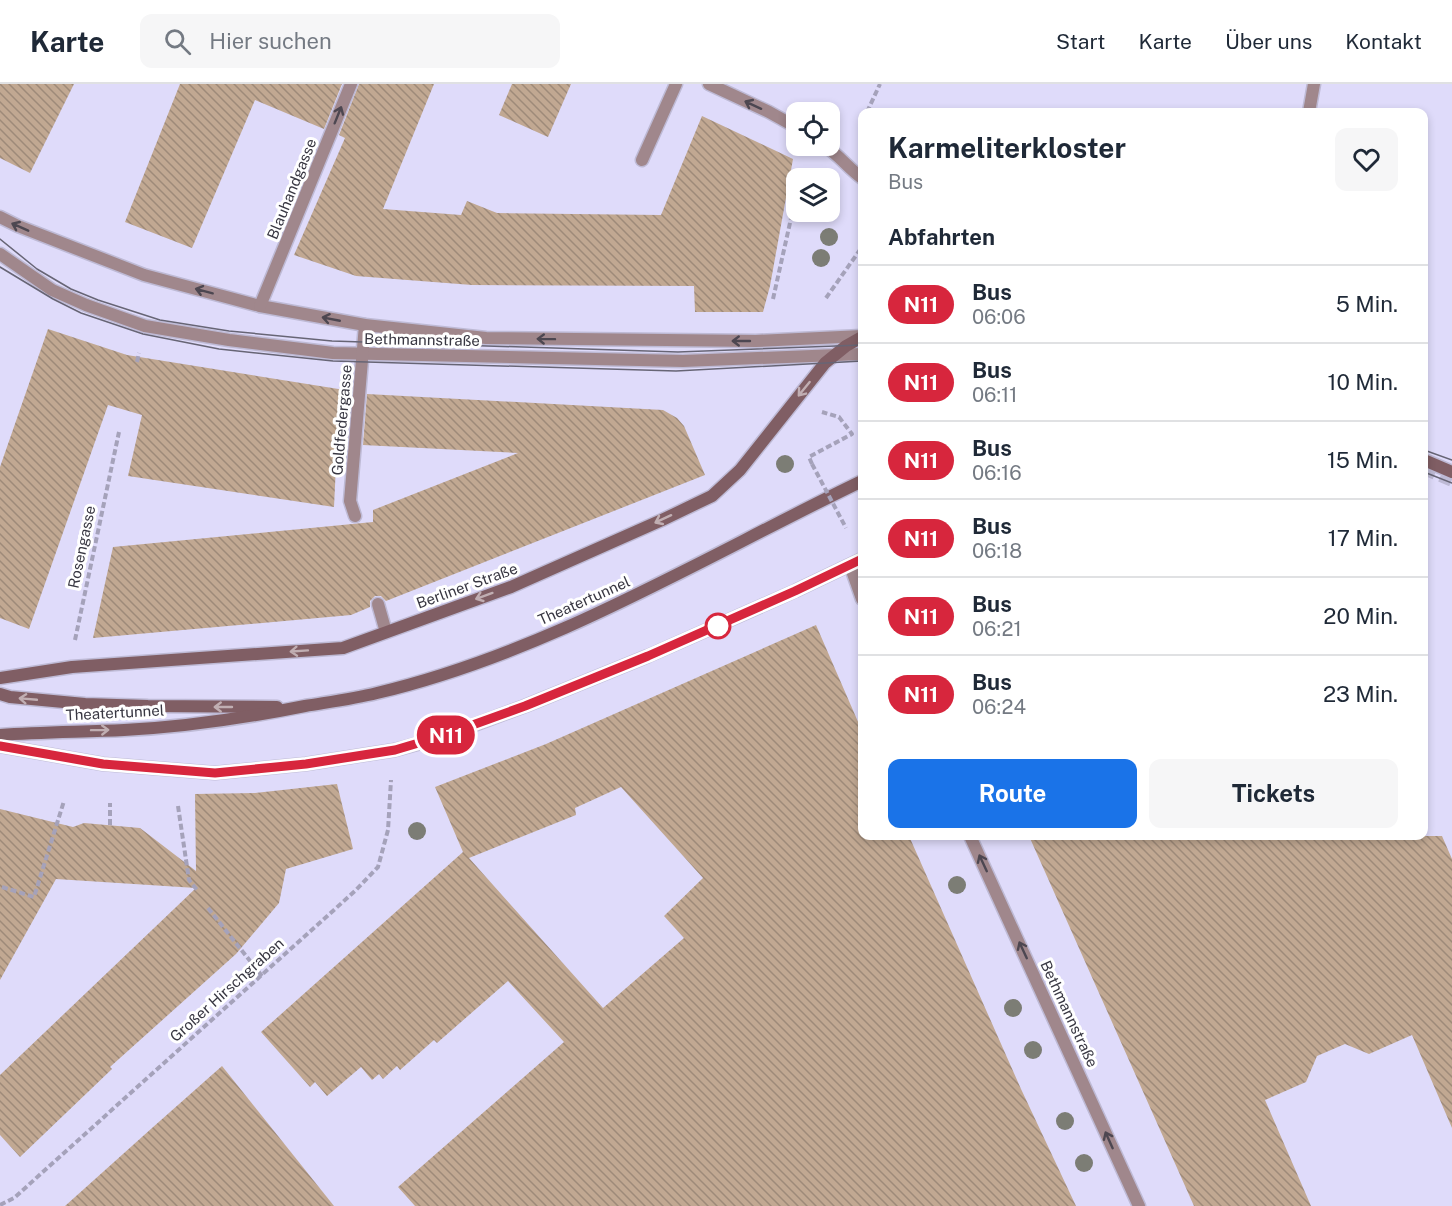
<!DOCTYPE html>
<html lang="de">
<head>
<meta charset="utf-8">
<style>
	body { margin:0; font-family:"Public Sans",sans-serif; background:#f6f6f7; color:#1f2937; height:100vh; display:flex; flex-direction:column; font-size:22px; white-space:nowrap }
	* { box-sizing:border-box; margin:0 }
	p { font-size:20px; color:#747a83 }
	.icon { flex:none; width:33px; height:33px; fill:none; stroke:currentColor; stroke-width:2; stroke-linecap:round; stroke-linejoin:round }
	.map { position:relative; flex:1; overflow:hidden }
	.side { position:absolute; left:858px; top:24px; width:570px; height:732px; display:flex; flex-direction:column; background:#fff; border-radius:12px; box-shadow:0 3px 9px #0003 }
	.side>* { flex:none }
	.badge { padding:0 12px; border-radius:20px; font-size:21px; line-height:39px }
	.tools { position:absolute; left:786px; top:18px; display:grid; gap:12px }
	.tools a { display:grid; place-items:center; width:54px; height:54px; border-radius:12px; background:#fff; box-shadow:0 3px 9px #0003; font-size:30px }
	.map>.badge { position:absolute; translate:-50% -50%; box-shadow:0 0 0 3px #fff }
	h2 { padding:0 30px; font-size:22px; line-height:54px }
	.round { display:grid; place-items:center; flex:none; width:63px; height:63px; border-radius:12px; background:#f6f6f7 }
	.overview { display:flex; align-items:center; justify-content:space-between; height:102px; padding:0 30px }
	h1 { font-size:28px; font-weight:700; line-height:45px }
	.cta { display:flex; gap:12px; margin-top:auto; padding:12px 30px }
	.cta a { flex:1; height:69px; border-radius:12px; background:#1a73e8; color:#fff; font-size:24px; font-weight:700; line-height:69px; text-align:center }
	.cta a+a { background:#f6f6f7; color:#1f2937 }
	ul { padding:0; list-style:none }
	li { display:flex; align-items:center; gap:18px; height:78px; padding:0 30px; border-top:2px solid #e0e1e3 }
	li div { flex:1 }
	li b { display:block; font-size:22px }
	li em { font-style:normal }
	li .badge { min-width:66px; font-weight:700; text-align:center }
	header { display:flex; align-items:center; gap:36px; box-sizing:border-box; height:84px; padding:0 30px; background:#fff; border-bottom:2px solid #e0e1e3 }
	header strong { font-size:28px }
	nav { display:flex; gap:33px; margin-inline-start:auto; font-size:21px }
	.search { width:420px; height:54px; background:#f6f6f7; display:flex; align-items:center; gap:15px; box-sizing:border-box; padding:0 21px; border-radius:12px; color:#747a83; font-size:22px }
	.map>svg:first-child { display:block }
</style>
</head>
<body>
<header>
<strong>Karte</strong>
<div class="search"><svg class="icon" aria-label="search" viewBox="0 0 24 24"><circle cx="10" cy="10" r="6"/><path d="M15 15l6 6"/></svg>Hier suchen</div>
<nav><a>Start</a><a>Karte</a><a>Über uns</a><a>Kontakt</a></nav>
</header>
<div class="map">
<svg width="1452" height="1122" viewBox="0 0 1452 1122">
	<defs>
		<pattern id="building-back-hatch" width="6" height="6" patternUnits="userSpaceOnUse" patternTransform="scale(1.5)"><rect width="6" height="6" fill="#c1a892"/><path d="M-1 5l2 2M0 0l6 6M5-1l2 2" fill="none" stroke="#9e8a79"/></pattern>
	</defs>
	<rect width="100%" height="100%" fill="#dfdbfa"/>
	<g fill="url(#building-back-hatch)" fill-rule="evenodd">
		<path d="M0,0H74L30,89L0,74Z"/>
		<path d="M180,0H342L324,45L255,16L192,164L125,138Z"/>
		<path d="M359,0H434L383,125L461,131L467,117L497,129L661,131L702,32L793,75L770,202L763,228H695L694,202L472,201L356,192L294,171L345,54L339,51Z"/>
		<path d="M512,0H571L548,53L499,31Z"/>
		<path d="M48,245L127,271L351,307L347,361L337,360L334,423L128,392L142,331L108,321L29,545L0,534V383Z"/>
		<path d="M367,310L663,326L677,334L684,342L705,391L386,517L381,512H375L370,517V523L351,531L93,554L113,463L373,438V426L518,369L363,361Z"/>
		<path d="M816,541L862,647V752H909L1021,1005L1076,1122H415L398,1103L564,958L508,897L437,959L434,956L400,986L397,982L383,995L379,990L372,996L361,983L327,1012L315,998L310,1003L261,948L463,768L435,703L546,660ZM621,703L703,794L664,832L684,854L603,924L469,774L576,731L575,724Z"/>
		<path d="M337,700L353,765L286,785L279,819L236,870L110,983L112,985L20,1073L0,1051V991L196,804L56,795L0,896V725L73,743L84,739L140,744L196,787L195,710L255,709Z"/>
		<path d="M1029,752H1442L1452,775V1044L1412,951L1369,970L1345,960L1317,972L1306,998L1265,1016L1311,1122H1194Z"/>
		<path d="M222,982L334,1122H65L152,1044Z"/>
	</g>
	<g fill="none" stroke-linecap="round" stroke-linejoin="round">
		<path stroke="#bebad5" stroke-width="12" stroke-dasharray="12 6" stroke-linecap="butt" d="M1424,385L1452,397"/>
		<g stroke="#bebad5" stroke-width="15">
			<g id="lane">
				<path d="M642,76L676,0"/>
				<path d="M0,170L52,206L86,221L145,242L229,256L333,269L683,277L862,270"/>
				<path d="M355,432L350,417L365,241"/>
				<path d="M378,520L386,548"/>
			</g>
		</g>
		<g stroke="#bebad5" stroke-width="15">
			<g id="street">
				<path d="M709,0L769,28L796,43"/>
				<path d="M1309,28L1314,0"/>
				<path d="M825,62C839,71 849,85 862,94"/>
				<path d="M0,133L18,142L144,191L260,222L365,241L486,254L756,257L862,252"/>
				<path d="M260,222L351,0"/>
				<path d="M850,481L862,515"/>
				<path d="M970,752L1139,1122"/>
			</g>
		</g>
		<g stroke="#bebad5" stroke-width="15">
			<g id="secondary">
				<path d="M1424,376L1452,388"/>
				<path d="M0,594L72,583L343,564L511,503L662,436L712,412L740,386L825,279L846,262L862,253"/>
				<path d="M0,610L10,613L85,620L148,622L277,623"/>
				<path d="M0,651C41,648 82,648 124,646C185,643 245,634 305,622C329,618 353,615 377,609C550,568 704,473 862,397"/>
				<path d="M0,662L103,680L215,689L306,680L395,666L442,653L525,622L648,572L795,507L862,475"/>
			</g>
		</g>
		<g stroke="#a5a2ba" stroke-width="4" stroke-dasharray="6 3" stroke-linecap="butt">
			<path d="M867,28L880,0"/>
			<path d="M860,45L862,38"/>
			<path d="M800,94L802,87"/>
			<path d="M826,214L862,163"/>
			<path d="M773,215L796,112"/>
			<path d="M137,278L139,269"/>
			<path d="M812,380L809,373L852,350L839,333L822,328"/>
			<path d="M75,556L119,348"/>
			<path d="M178,722L189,796L197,806"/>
			<path d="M110,741V719"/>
			<path d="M2,803L34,813L64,717"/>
			<path d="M208,824L262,892"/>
			<path d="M0,1121L14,1114L355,807L378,783L388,746L391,696"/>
		</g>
		<use href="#lane" stroke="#a0878c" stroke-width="12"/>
		<use href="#street" stroke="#a0878c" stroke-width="12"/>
		<use href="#secondary" stroke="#805e64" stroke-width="12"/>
		<g stroke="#676575" stroke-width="1.5">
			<path d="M0,155L37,185L71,205L98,216L160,236L229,247L332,257L678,268L862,261"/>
			<path d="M0,183L53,215L81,229L143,250L219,265L333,277L676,287L862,277"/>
			<path d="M1424,366L1452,376"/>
			<path d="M1424,388L1452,399"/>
		</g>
		<path stroke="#a5a2ba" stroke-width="4" stroke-dasharray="6 3" stroke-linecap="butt" d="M812,380L846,444"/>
	</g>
	<g fill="#7c7d75">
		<circle cx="829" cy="153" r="9"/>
		<circle cx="821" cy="174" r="9"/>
		<circle cx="785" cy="380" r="9"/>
		<circle cx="417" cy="747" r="9"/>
		<circle cx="957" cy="801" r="9"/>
		<circle cx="1013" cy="924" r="9"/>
		<circle cx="1033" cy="966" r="9"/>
		<circle cx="1065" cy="1037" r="9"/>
		<circle cx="1084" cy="1079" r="9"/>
	</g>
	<defs><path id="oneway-shaft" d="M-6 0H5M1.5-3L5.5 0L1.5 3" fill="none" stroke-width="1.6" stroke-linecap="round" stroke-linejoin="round" transform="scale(1.5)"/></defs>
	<g stroke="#4d4751">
		<use href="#oneway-shaft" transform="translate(753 21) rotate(-155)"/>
		<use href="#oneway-shaft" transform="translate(338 31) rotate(-68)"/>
		<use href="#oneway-shaft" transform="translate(20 143) rotate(-156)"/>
		<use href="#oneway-shaft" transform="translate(204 207) rotate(-165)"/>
		<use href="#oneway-shaft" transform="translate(331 235) rotate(-169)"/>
		<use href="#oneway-shaft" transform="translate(546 255) rotate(-179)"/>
		<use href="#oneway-shaft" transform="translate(741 257) rotate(180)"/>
		<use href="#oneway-shaft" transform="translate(983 779) rotate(-115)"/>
		<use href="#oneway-shaft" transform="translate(1023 866) rotate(-115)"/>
		<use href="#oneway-shaft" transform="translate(1109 1056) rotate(-114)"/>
	</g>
	<g stroke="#c0aeb2">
		<use href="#oneway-shaft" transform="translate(804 305) rotate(129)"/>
		<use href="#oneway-shaft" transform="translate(663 435) rotate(155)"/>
		<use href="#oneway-shaft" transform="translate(484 512) rotate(160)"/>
		<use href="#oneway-shaft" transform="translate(299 567) rotate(176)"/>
		<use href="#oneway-shaft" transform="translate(28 615) rotate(-175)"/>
		<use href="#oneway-shaft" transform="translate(223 623) rotate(-180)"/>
		<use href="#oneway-shaft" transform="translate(100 646) rotate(-1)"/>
	</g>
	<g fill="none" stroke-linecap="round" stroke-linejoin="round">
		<g stroke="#fff" stroke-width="14">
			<path id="line" d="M0,662L103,680L215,689L306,680L395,666L442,652L525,622L648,572L795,507L862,475"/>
		</g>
		<use href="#line" stroke="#d7263d" stroke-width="9"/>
	</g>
	<circle fill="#fff" stroke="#d7263d" stroke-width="3" cx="718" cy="542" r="12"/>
	<g text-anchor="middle" stroke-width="6" stroke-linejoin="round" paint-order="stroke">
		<g font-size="15" fill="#383742" stroke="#fff">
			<text transform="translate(292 105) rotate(-68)" y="5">Blauhandgasse</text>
			<text transform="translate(422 256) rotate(1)" y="5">Bethmannstraße</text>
			<text transform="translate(342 336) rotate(-85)" y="5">Goldfedergasse</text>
			<text transform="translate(82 463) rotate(-78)" y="5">Rosengasse</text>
			<text transform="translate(467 502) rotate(-20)" y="5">Berliner Straße</text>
			<text transform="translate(584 517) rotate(-24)" y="5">Theatertunnel</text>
			<text transform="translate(115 629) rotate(-3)" y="5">Theatertunnel</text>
			<text transform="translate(227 906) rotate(-42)" y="5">Großer Hirschgraben</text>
			<text transform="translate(1069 930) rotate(65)" y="5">Bethmannstraße</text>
		</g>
	</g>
</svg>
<div class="tools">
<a><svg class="icon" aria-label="locate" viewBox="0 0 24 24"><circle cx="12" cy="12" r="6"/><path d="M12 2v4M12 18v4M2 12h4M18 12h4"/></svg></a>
<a><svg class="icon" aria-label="layers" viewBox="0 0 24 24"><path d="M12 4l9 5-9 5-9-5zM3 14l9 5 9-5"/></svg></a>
</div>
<b class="badge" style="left:446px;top:651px;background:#d7263d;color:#fff">N11</b>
<section class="side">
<div class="overview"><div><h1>Karmeliterkloster</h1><p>Bus</p></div><a class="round"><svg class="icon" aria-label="heart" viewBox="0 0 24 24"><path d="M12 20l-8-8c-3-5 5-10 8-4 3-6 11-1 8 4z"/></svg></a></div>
<h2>Abfahrten</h2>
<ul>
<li><span class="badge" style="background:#d7263d;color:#fff">N11</span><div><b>Bus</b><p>06:06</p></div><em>5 Min.</em></li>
<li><span class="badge" style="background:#d7263d;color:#fff">N11</span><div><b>Bus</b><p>06:11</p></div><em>10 Min.</em></li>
<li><span class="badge" style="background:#d7263d;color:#fff">N11</span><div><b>Bus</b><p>06:16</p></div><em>15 Min.</em></li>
<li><span class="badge" style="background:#d7263d;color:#fff">N11</span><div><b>Bus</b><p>06:18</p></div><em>17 Min.</em></li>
<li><span class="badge" style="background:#d7263d;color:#fff">N11</span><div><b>Bus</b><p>06:21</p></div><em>20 Min.</em></li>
<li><span class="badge" style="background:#d7263d;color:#fff">N11</span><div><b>Bus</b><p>06:24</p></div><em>23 Min.</em></li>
</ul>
<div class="cta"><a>Route</a><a>Tickets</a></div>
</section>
</div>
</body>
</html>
